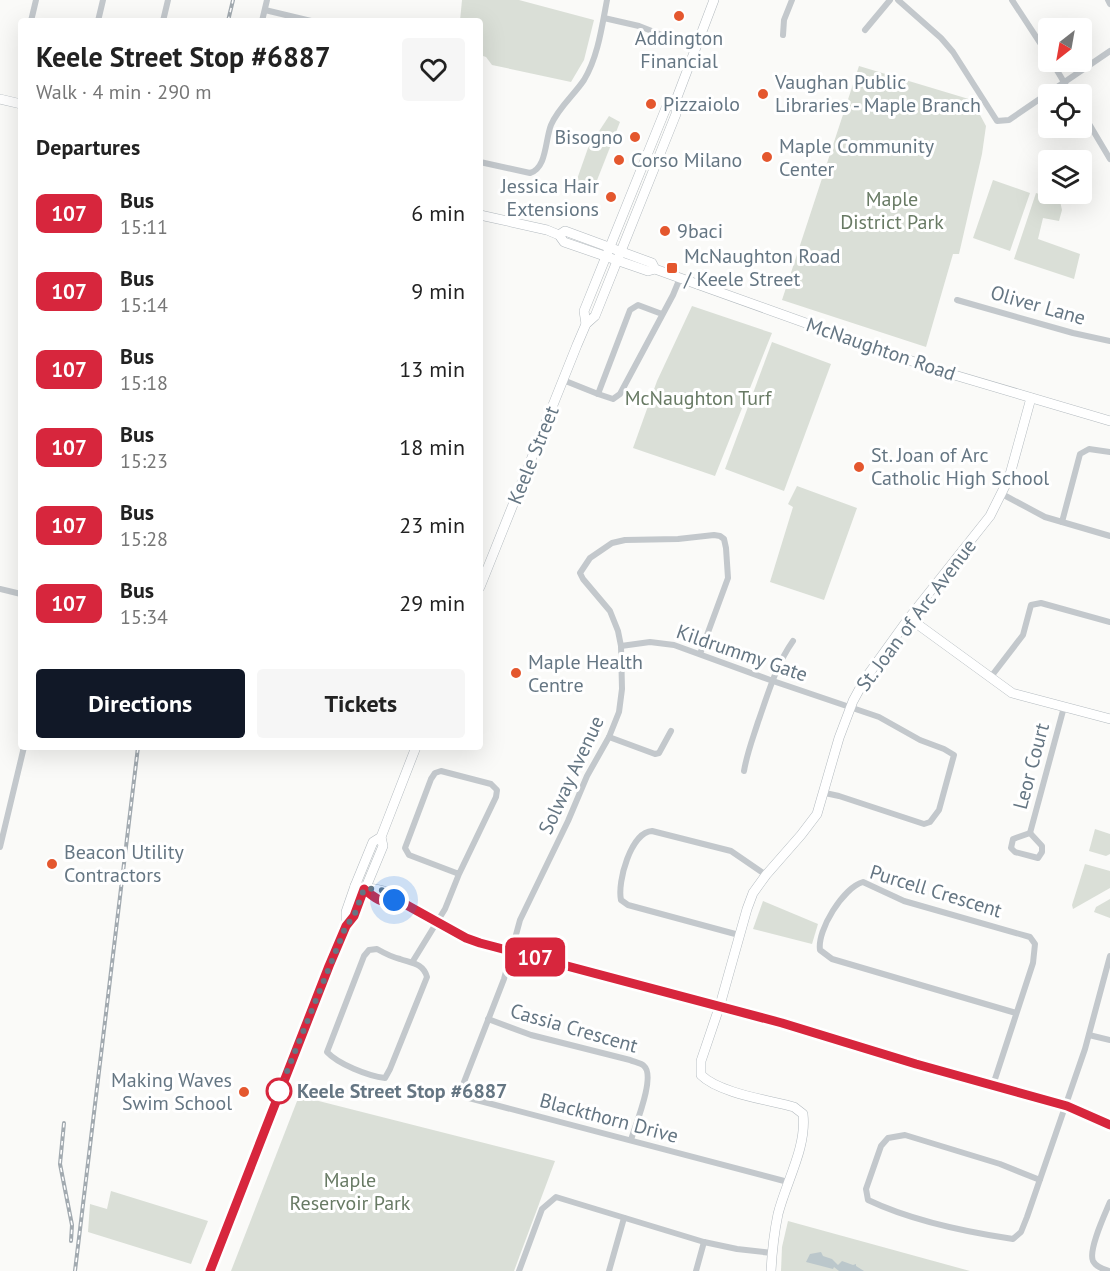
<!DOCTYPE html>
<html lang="en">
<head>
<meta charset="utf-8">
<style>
	body { margin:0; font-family:"PT Sans",sans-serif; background:#f6f6f6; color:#222; height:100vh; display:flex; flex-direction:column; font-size:22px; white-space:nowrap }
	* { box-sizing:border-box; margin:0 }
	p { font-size:20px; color:#767676 }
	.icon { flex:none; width:33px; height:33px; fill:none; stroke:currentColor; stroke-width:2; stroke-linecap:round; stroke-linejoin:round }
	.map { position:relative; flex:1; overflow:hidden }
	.side { position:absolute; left:18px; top:18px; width:465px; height:732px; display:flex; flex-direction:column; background:#fff; border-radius:6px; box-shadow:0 6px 24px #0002 }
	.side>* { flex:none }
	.badge { padding:0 12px; border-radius:9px; font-size:21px; line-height:39px }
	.needle { width:39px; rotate:211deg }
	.buttons { position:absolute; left:1038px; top:18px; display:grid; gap:12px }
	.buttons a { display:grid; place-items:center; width:54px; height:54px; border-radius:6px; background:#fff; box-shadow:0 6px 24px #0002; font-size:30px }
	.you { position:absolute; width:30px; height:30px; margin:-15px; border:4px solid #fff; border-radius:50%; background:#1a73e8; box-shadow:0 0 0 9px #1a73e833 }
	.map>.badge { position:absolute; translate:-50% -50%; box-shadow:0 0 0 3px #fff }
	h2 { padding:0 18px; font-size:22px; line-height:54px }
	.round { display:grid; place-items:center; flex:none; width:63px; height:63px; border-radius:6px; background:#f6f6f6 }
	.head { display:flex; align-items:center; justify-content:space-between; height:102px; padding:0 18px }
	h1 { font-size:28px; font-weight:700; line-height:45px }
	.primary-button { display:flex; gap:12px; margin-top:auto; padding:12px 18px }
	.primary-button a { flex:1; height:69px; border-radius:6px; background:#111827; color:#fff; font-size:24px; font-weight:700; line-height:69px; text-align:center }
	.primary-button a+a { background:#f6f6f6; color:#222 }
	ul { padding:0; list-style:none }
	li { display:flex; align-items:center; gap:18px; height:78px; padding:0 18px }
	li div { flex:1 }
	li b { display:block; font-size:22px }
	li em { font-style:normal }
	li .badge { min-width:66px; font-weight:700; text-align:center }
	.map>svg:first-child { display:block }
</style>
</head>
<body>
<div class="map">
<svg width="1110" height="1271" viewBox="0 0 1110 1271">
	<rect width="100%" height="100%" fill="#fafaf8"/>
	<g fill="#dadfd7">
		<path d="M462,0H519L594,20L584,60L571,82L492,65L486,57L480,55V21H460Z"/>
		<path d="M859,66L972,100L986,126L982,154L959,254H953L926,347L782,300Z"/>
		<path d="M609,116L620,122L592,193L575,185L588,148Z"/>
		<path d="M993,180L1030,193L1010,251L973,238Z"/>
		<path d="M1036,193L1060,201L1062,210L1059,221L1043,218L1038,239L1080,254L1074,279L1014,259Z"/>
		<path d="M692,306L772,333L715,476L633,448L657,381Z"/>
		<path d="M772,342L831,364L784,491L725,469Z"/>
		<path d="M797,486L857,508L824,600L770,582L793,507L788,504Z"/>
		<path d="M1095,829L1110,834V854L1106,856L1089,851Z"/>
		<path d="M1085,864L1110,871V888L1073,909L1072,905Z"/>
		<path d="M1110,899V918L1094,912L1096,907Z"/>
		<path d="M763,901L818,924L812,944L753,929Z"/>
		<path d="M299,1096L555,1161L514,1271H231Z"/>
		<path d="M111,1191L208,1221L191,1264L88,1232L90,1204L107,1209Z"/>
		<path d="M788,1221L970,1271H781L782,1247Z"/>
	</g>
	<path fill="#bbc7cb" d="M821,1252L823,1256L832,1259L838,1265L842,1261L853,1265L856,1264V1266L864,1271H839L834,1267L833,1269L806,1262L810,1254Z"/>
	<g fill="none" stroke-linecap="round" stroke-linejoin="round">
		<g stroke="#b3babf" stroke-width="10">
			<g id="secondary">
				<path d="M0,99L21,104"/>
				<path d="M480,215L547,230L559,235L564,242L648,271L655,269L680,278L934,369L1110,421"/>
				<path d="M559,235L565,231L652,263L655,269"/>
				<path d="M586,324L584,311L666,108L675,102"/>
				<path d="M480,587L577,345L586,324L595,316L676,114V100L714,0"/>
				<path d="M909,618L1012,693L1110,719"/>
				<path d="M355,886C368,890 386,886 394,899L466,938L480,943L782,1023L916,1064L1067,1106L1110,1125"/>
				<path d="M364,889C374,897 382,903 394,899"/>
				<path d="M346,926V912L355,886L373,842L381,837"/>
				<path d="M210,1271L329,966L346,926L354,916L383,846L381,837L416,747"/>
				<path d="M771,1271C772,1252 774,1233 778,1214C786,1182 807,1147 803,1114L794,1107C768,1100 719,1093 701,1075V1061L720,1005L747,909L753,893L766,875L801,835L817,814L839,738L853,701L865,679L909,618L990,516L1009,478L1031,398"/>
			</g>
		</g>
		<g stroke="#c3c8cc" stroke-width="6">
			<path d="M898,0L941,38L953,52L997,121L1009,120L1110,51"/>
			<path d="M1012,0L1048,55"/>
			<path d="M1108,0L1110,4"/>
			<path d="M265,10L311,21"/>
			<path d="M604,18L639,26L695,48"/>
			<path d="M31,21L36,0"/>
			<path d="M98,21L103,0"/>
			<path d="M163,21L168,0"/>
			<path d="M262,21L267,0"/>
			<path d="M865,30L890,0"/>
			<path d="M783,35L784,20L792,0"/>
			<path d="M1052,62L1071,94"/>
			<path d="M21,65V78"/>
			<path d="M1082,112L1110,159"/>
			<path d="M480,162L530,173C547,168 545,140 551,125C558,108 574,95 584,80C598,57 602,26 607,0"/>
			<path d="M957,300L1073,333L1110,341"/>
			<path d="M662,314L638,305L630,310L598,394L613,399L620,394L673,295L680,278"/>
			<path d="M563,380L598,394"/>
			<path d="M1002,494L1045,517L1110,536"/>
			<path d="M1062,522L1080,454L1089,449L1110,452"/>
			<path d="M0,589L21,594"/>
			<path d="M621,646L650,642L674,645L773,681L879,717L920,740L944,749L954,755L939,810L930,822L924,824L839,796L825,793"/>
			<path d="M700,654L728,578L726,548L724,539L720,536L714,535L678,539L625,540L612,543L590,558L580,573L583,579L610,611L618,631L621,646L622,689L619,712L609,737L587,776L568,821L520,920L504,979L464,1082L465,1091L469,1098L788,1182"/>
			<path d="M990,678L1023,635L1031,605L1041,603L1110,622"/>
			<path d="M609,737L655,754L659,753L671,731"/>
			<path d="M744,771C747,753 753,738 758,722C768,694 776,665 793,641"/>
			<path d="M1030,833L1064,707"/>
			<path d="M1030,833L1042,846V852L1038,858L1015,852L1011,848L1013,839Z"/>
			<path d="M0,847L24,747"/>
			<path d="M739,935L628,905L621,900C617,882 631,832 652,831L731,851L766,875"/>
			<path d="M377,949C384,953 392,957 400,959C411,963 423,963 427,977L390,1069L385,1078C368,1076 338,1064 327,1052L364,956L369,950Z"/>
			<path d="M413,961L445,909L459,874L496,797L497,790L491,784L441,771L435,773L431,779L405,848L409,855L459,874"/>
			<path d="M488,1019L531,1035L630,1060C634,1062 641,1063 644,1066C656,1076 635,1126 631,1140"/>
			<path d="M1089,1035L1110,1040"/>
			<path d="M993,1085L1033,963L1035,944L1030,937L904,901L863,882C843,888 817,930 820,950L832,959L1016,1013"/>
			<path d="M1040,1180L1000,1164L905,1135L888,1138L881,1146L866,1189L868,1200C910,1220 966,1232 1013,1239L1021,1232L1027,1217L1085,1049L1110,956"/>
			<path d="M519,1271L542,1209L556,1197L704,1242L737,1249L772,1253"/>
			<path d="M609,1271L624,1218"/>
			<path d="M696,1271L704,1242"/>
			<path d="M1109,1271C1103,1269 1096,1267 1093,1261C1088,1250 1105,1214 1110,1202"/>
		</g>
		<use href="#secondary" stroke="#fff" stroke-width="9"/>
		<g stroke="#a2aab0" stroke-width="4">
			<g id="rail">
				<path d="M228,21L233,0"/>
				<path d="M64,1123L60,1164L72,1225L71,1241"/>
				<path d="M75,1271L138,747"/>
			</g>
		</g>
		<use href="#rail" stroke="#fff" stroke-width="1.5" stroke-dasharray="4.5" stroke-linecap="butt"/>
	</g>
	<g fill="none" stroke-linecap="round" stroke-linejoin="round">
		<g stroke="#fff" stroke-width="14">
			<path id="line" d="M210,1271L329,966L346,926L354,916L364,889C370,894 379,902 387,902C394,901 396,900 403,903L466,938L480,943L782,1023L916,1064L1067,1106L1110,1125"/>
		</g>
		<use href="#line" stroke="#d7263d" stroke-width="9"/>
		<path stroke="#657683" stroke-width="6" stroke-dasharray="0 10.8" d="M279,1091L277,1096L346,926L354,916L364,889C376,888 388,889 394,900"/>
	</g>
	<g fill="#e4572e" stroke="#fff" stroke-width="2">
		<circle cx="679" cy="16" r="6"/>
		<circle cx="763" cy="94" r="6"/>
		<circle cx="651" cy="104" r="6"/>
		<circle cx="635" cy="137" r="6"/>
		<circle cx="767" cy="157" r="6"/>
		<circle cx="619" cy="160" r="6"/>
		<circle cx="611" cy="197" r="6"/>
		<circle cx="665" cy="231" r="6"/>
		<rect x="666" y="262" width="12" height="12" rx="3"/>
		<circle cx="859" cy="467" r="6"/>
		<circle cx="516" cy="673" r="6"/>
		<circle cx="52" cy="864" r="6"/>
		<circle cx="244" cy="1092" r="6"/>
	</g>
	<circle fill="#fff" stroke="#d7263d" stroke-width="3" cx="279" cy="1091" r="12"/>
	<g text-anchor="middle" stroke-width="6" stroke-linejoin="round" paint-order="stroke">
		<g font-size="20" fill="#657683" stroke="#fff" text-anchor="start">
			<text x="679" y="45" text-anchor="middle">Addington<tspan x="679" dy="23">Financial</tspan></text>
			<text x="775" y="89">Vaughan Public<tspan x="775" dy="23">Libraries - Maple Branch</tspan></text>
			<text x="663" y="111">Pizzaiolo</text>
			<text x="623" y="144" text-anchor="end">Bisogno</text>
			<text x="779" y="153">Maple Community<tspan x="779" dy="23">Center</tspan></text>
			<text x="631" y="167">Corso Milano</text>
			<text x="599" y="193" text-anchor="end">Jessica Hair<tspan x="599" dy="23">Extensions</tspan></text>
			<text x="677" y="238">9baci</text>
			<text x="684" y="263">McNaughton Road<tspan x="684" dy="23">/ Keele Street</tspan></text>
			<text x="871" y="462">St. Joan of Arc<tspan x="871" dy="23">Catholic High School</tspan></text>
			<text x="528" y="669">Maple Health<tspan x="528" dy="23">Centre</tspan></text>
			<text x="64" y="859">Beacon Utility<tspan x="64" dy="23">Contractors</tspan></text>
			<text x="232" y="1087" text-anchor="end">Making Waves<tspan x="232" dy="23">Swim School</tspan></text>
		</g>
		<g font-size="20" fill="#687a64" stroke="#fff">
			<text x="892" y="206">Maple<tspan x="892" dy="23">District Park</tspan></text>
			<text x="698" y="405">McNaughton Turf</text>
			<text x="350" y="1187">Maple<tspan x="350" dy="23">Reservoir Park</tspan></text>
		</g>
		<g font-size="20" fill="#657683" stroke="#fff">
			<text transform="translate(1038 305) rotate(16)" y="7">Oliver Lane</text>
			<text transform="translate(881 349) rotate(19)" y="7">McNaughton Road</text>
			<text transform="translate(533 455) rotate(-68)" y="7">Keele Street</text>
			<text transform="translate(916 615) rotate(-53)" y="7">St. Joan of Arc Avenue</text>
			<text transform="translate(742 653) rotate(19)" y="7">Kildrummy Gate</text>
			<text transform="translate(1031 766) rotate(-75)" y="7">Leor Court</text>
			<text transform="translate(571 775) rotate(-65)" y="7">Solway Avenue</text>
			<text transform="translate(936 891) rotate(17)" y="7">Purcell Crescent</text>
			<text transform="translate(574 1028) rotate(16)" y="7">Cassia Crescent</text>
			<text transform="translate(609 1118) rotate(15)" y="7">Blackthorn Drive</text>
		</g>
		<g font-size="20" font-weight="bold" fill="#657683" stroke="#fff" text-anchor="start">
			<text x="297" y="1098">Keele Street Stop #6887</text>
		</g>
	</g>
</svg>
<div class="buttons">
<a><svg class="needle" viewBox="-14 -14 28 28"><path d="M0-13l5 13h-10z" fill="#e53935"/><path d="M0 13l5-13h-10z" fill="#767676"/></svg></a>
<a><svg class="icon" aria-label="locate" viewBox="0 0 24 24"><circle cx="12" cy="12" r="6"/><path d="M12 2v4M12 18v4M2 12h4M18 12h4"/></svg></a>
<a><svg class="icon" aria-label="layers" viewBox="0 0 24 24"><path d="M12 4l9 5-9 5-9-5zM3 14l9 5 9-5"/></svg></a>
</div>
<div class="you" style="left:394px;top:900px"></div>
<b class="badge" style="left:535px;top:957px;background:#d7263d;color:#fff">107</b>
<section class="side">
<div class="head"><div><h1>Keele Street Stop #6887</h1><p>Walk · 4 min · 290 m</p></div><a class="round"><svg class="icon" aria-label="heart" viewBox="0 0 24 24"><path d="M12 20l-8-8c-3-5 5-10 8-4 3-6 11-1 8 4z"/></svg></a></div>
<h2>Departures</h2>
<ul>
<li><span class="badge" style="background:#d7263d;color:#fff">107</span><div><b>Bus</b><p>15:11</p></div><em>6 min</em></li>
<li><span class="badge" style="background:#d7263d;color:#fff">107</span><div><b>Bus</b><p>15:14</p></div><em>9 min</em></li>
<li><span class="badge" style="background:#d7263d;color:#fff">107</span><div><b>Bus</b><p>15:18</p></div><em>13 min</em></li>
<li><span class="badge" style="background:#d7263d;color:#fff">107</span><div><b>Bus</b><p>15:23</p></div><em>18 min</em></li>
<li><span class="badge" style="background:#d7263d;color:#fff">107</span><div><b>Bus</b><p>15:28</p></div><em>23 min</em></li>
<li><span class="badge" style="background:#d7263d;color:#fff">107</span><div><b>Bus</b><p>15:34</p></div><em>29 min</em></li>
</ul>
<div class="primary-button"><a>Directions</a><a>Tickets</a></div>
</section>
</div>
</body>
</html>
